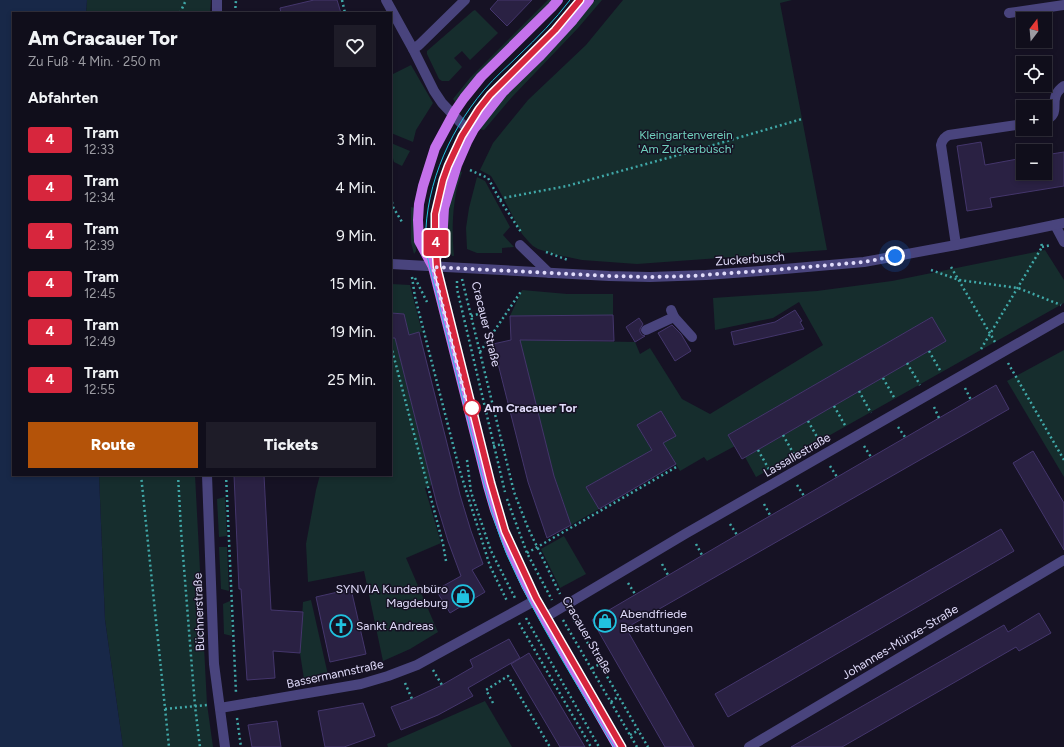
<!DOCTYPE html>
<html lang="de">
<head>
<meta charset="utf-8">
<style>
	body { margin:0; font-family:Figtree,sans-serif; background:#1e1c28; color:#f1f3f6; height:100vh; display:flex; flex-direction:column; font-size:15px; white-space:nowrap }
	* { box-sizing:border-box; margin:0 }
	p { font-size:13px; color:#9c9ca3 }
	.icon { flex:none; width:22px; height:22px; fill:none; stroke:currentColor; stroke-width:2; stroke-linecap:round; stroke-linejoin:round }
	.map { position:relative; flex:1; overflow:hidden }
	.details { position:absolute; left:12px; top:12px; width:380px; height:464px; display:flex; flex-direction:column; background:#100e1b; border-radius:0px; box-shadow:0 2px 6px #0003,0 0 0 1px #302e3a }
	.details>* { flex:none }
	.badge { padding:0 8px; border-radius:3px; font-size:14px; line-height:26px }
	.needle { width:26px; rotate:16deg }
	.tools { position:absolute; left:1016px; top:12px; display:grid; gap:8px }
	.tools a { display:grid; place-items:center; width:36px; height:36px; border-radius:0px; background:#100e1b; box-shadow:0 2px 6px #0003,0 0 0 1px #302e3a; font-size:20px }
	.you { position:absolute; width:20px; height:20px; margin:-10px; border:3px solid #fff; border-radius:50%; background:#1a73e8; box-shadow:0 0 0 6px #1a73e833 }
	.map>.badge { position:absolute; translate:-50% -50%; box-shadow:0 0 0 2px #fff }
	h2 { padding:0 16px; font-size:15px; line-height:36px }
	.round { display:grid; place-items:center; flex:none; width:42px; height:42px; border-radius:0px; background:#1e1c28 }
	.overview { display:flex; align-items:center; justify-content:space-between; height:68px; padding:0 16px }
	h1 { font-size:19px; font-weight:800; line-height:30px }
	.button { display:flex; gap:8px; margin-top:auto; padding:8px 16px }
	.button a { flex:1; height:46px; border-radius:0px; background:#b45309; color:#fff; font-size:16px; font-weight:800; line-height:46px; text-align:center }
	.button a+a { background:#1e1c28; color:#f1f3f6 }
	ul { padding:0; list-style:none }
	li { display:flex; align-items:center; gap:12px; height:48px; padding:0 16px }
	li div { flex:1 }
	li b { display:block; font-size:15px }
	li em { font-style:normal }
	li .badge { min-width:44px; font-weight:700; text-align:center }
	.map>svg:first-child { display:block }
</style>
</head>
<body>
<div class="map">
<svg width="1064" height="747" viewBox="0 0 1064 747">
	<rect width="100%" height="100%" fill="#161224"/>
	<g fill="#162d2d">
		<path d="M87,0H211L210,13H86Z"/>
		<path d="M548,0H553L456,103L453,99L470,78Z"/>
		<path d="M595,0H602L578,28L512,97L484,130L479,129L506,94L575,24Z"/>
		<path d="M623,0H792L780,3L827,250L637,264L582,260L553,254L538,249L533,246L529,242L522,234L499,190L491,176L480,170L493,143L528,100L586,45Z"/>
		<path d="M475,10L498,33L470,60L462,51L454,58L462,67L449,81H442L439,79L427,54V51L473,11Z"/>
		<path d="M411,65L433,103L416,130L413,142L391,133V75Z"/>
		<path d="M391,143L410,151L402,166L394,162L391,152Z"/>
		<path d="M458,171L462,172C460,179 457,186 456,193C452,214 452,235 454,256H452C442,230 451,196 458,171Z"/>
		<path d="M477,177L485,181L510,227L503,235L514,247L502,248V253H477L467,249L466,228L469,208Z"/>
		<path d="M411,207L415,208L416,251L414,254L411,242Z"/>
		<path d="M1045,250L1064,280V303L756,477L745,457L945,341L932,317L728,435L735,446L707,461L704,457L680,471L663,443L676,436L661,411L637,425L652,450L586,487L599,509L571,525L554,476L520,340L635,342L640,354L650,348L682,399L710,414L823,345L799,302L773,318L715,330L713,298L817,291L892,281Z"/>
		<path d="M391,284L410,285L422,332L409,335L404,314L391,313Z"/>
		<path d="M522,290L567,294H613V315L510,316Z"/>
		<path d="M391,338H395L432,485L425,488L441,543L406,558L438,632L410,649L383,661L364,571L308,582L306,544L316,490L320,475H391Z"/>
		<path d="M1064,350V477L1007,381Z"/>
		<path d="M99,475H195L207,704L213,747H123L105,620Z"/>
		<path d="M225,497L227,536L219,537L217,499Z"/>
		<path d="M564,536L586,574L560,588L541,549Z"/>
		<path d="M219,547H227L229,591L221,589Z"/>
		<path d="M311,600L328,675L304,679L300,653L303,602Z"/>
		<path d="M230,601L232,636L224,634L223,604Z"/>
		<path d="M485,701L512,747H388L387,744Z"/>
	</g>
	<path fill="#182848" d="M0,0H87L86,13H13V475H99L105,620L123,747H0Z"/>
	<g fill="#2a2143" stroke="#44366c">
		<path d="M314,0H337L341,13H281L280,8Z"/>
		<path d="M498,0H532L507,26L490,9Z"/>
		<path d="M981,142L985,165L1023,158V173H1045V155L1064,152V186L990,198L992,207L967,211L957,146Z"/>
		<path d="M795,310L802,321L800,322L804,329L734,345L731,332L775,322Z"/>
		<path d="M391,313L404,314L409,335L419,332L460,495L471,531L483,564L472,570L485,592L450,613L436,590L461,576L448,541L437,505L395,338H391Z"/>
		<path d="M613,315L614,341L520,340L554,476L571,525L547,538L528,482L493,344L511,340L510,316Z"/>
		<path d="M932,317L946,341L742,459L728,435Z"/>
		<path d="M639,318L643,324L640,329V332L642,335L645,336L635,342L626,327Z"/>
		<path d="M672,325L681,334L691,351L675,361L658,333Z"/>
		<path d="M996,385L1009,409L626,628L694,747H665L592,620L737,535Z"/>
		<path d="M661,411L676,436L663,443L676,464L599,509L586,487L652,450L637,425Z"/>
		<path d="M1033,451L1064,503V550L1013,463Z"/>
		<path d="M234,475H264L271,610L303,612L300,653L273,651L275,678L247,680L241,589H239Z"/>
		<path d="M1001,529L1014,551L728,717L715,694Z"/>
		<path d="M351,589L366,654L330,662L316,597Z"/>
		<path d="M1039,613L1051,633L1019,651L1016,647L842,747H791L1004,625L1008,632Z"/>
		<path d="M509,639L520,658L468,688L473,696L438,715L401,730L391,707L412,699L442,685L473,667L470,660Z"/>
		<path d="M529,653L540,671L585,747H560L511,664Z"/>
		<path d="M363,703L375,736L344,747H325L318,711Z"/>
		<path d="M277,721L281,747H252L248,725Z"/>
	</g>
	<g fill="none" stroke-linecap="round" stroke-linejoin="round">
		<g stroke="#40a8a8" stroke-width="2.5" stroke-dasharray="2 3" stroke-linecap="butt">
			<path d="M342,0L345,13"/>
			<path d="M180,13L186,0"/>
			<path d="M235,13L236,0"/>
			<path d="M470,170L488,178L500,200L521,232"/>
			<path d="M391,197L393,207L402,222"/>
			<path d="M500,200L503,198L567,186L700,149L802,119"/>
			<path d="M1042,247L1051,245"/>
			<path d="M546,252L568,260"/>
			<path d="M951,267L995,342"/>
			<path d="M931,270L959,280L1018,288L1061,305"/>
			<path d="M412,277L415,297L459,468L490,566L507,601"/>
			<path d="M415,278L427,302"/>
			<path d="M462,279L514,492L528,528L560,594"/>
			<path d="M457,281V289L505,492"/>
			<path d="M471,316L482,313"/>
			<path d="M391,346L443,544L446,561"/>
			<path d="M981,349L1042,247L1041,241"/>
			<path d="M929,351L941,372"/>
			<path d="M480,352L522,290"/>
			<path d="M907,363L920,385"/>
			<path d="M1008,363L1064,460"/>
			<path d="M883,378L895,399"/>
			<path d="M965,388L971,400"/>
			<path d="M859,391L871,413"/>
			<path d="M834,406L846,427"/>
			<path d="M934,407L939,418"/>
			<path d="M808,421L820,442"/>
			<path d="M898,427L905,437"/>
			<path d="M783,435L795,456"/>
			<path d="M493,446L503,444"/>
			<path d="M864,446L871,457"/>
			<path d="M758,450L770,471"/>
			<path d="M467,460L471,492L491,551L515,598"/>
			<path d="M830,466L837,477"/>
			<path d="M141,475L169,747"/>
			<path d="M178,475L181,530L195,706L200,747"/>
			<path d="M226,475L236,693"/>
			<path d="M797,485L804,496"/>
			<path d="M507,499L527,553L552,600"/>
			<path d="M764,504L770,515"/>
			<path d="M730,524L737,535"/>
			<path d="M696,544L702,555"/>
			<path d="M527,553L678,466"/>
			<path d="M662,564L668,575"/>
			<path d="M628,583L635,594"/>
			<path d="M572,616L648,747"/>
			<path d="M526,618L599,747"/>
			<path d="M563,620L637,747"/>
			<path d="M519,623L591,747"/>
			<path d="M592,668L600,664"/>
			<path d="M433,670L442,685"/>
			<path d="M405,683L412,699"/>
			<path d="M611,702L619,696"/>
			<path d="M493,703L486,690L508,676L550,747"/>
			<path d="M165,709L207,705"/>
			<path d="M237,718L241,747"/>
			<path d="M630,735L639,730"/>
		</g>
		<g stroke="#49447d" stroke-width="10">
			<path d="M386,0L413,49L434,91L442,103L461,123L472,132"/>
			<path d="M217,13V0"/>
			<path d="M1009,13L1064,5"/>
			<path d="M413,49L419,45L465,0"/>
			<path d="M1045,120C1064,113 1045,99 1064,86"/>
			<path d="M1055,225L1064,242"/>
			<path d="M520,245L549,273"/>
			<path d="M956,245L941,145C942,140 944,137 949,135L1023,124"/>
			<path d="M391,264L609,276L650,277L706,275L773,270L864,262L956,245L1064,223"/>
			<path d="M674,317L692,337"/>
			<path d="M646,330L674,317L671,310"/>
			<path d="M207,475L214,664L225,747"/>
			<path d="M544,618L685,534L1064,317"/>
			<path d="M220,708L361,684L388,676L417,665L534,601"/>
			<path d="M749,747L1064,560"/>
		</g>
		<g stroke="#c471eb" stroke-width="10">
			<path d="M558,0L552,7L481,77L464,98L455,111L435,148L423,186L419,204L418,220L419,241L433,267L488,486L495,510L510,550L526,585L544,618L618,747"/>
			<path d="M433,267L442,243L444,208L457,165L467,142L474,129L503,92L539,57L573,20L589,0"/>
		</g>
		<g stroke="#21c3e0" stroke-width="1">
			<path d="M570,0C555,20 537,38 519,55C507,67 495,77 484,90C447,134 422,193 426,252L485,488C491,511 498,533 507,555C537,622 577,684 614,747"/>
			<path d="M580,0L555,30L490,95L479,109L462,136L448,166L435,214V236L437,267L491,483L505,531L536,598L622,747"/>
		</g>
	</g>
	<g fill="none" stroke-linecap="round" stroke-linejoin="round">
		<g stroke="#fff" stroke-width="9">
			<path id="line" d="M580,0L555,30L490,95L479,109L462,136L448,166L443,180L435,214V236L437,267L491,483L505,531L536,598L622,747"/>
		</g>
		<use href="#line" stroke="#d7263d" stroke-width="6"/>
		<path stroke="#e0dbfa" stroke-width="4" stroke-dasharray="0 7.2" d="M472,408L467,404L433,267L609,276L650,277L691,276L773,270L864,262L895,256"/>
	</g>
	<defs>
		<g id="shop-ring" transform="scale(1.15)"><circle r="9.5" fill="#161224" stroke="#21c3e0" stroke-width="1.5"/><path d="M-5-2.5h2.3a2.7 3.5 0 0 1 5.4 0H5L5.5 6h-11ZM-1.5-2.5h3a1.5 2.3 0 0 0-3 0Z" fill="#21c3e0"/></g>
		<g id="church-ring" transform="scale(1.15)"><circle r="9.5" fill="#161224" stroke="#21c3e0" stroke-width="1.5"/><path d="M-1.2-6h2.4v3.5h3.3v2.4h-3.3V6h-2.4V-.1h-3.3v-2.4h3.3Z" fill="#21c3e0"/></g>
	</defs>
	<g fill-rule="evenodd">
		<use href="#shop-ring" x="463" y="596"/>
		<use href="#shop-ring" x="605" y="621"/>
		<use href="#church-ring" x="341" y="626"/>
	</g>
	<circle fill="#fff" stroke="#d7263d" stroke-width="2" cx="472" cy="408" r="8"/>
	<g text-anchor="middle" stroke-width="3" stroke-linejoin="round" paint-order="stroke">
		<g font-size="12" fill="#70d1be" stroke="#161224">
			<text x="686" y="139">Kleingartenverein<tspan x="686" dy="14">'Am Zuckerbusch'</tspan></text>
		</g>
		<g font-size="12" fill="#e0dbfa" stroke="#161224">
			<text transform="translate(750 259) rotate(-4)" y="4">Zuckerbusch</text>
			<text transform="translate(486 324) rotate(76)" y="4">Cracauer Straße</text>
			<text transform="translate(797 455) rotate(-30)" y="4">Lassallestraße</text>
			<text transform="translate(199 612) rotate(-92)" y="4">Büchnerstraße</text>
			<text transform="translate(587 635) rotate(60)" y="4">Cracauer Straße</text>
			<text transform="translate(900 642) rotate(-31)" y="4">Johannes-Münze-Straße</text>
			<text transform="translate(335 674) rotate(-12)" y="4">Bassermannstraße</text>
		</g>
		<g font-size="12" font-weight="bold" fill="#e0dbfa" stroke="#161224" text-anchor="start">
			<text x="484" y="412">Am Cracauer Tor</text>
		</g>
		<g font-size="12" fill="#e0dbfa" stroke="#161224" text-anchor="start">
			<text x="448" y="593" text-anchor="end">SYNVIA Kundenbüro<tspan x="448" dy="14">Magdeburg</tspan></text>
			<text x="620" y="618">Abendfriede<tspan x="620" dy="14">Bestattungen</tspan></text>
			<text x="356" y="630">Sankt Andreas</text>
		</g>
	</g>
</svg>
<div class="tools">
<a><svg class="needle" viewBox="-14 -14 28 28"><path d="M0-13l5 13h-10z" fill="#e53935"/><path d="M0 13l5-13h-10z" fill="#9c9ca3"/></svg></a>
<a><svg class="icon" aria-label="locate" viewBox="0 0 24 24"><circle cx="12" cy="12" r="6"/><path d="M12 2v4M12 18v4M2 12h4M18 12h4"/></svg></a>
<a>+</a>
<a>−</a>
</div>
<div class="you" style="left:895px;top:256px"></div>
<b class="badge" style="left:436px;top:243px;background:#d7263d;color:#fff">4</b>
<section class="details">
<div class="overview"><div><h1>Am Cracauer Tor</h1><p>Zu Fuß · 4 Min. · 250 m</p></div><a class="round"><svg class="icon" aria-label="heart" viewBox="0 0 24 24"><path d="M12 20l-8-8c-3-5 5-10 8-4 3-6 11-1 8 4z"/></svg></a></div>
<h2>Abfahrten</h2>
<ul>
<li><span class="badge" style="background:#d7263d;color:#fff">4</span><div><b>Tram</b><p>12:33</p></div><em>3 Min.</em></li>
<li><span class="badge" style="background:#d7263d;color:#fff">4</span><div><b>Tram</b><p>12:34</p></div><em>4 Min.</em></li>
<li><span class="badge" style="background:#d7263d;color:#fff">4</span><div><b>Tram</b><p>12:39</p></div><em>9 Min.</em></li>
<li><span class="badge" style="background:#d7263d;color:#fff">4</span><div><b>Tram</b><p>12:45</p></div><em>15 Min.</em></li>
<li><span class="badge" style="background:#d7263d;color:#fff">4</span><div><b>Tram</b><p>12:49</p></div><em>19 Min.</em></li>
<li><span class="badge" style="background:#d7263d;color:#fff">4</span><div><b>Tram</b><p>12:55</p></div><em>25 Min.</em></li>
</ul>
<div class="button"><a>Route</a><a>Tickets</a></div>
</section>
</div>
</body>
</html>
